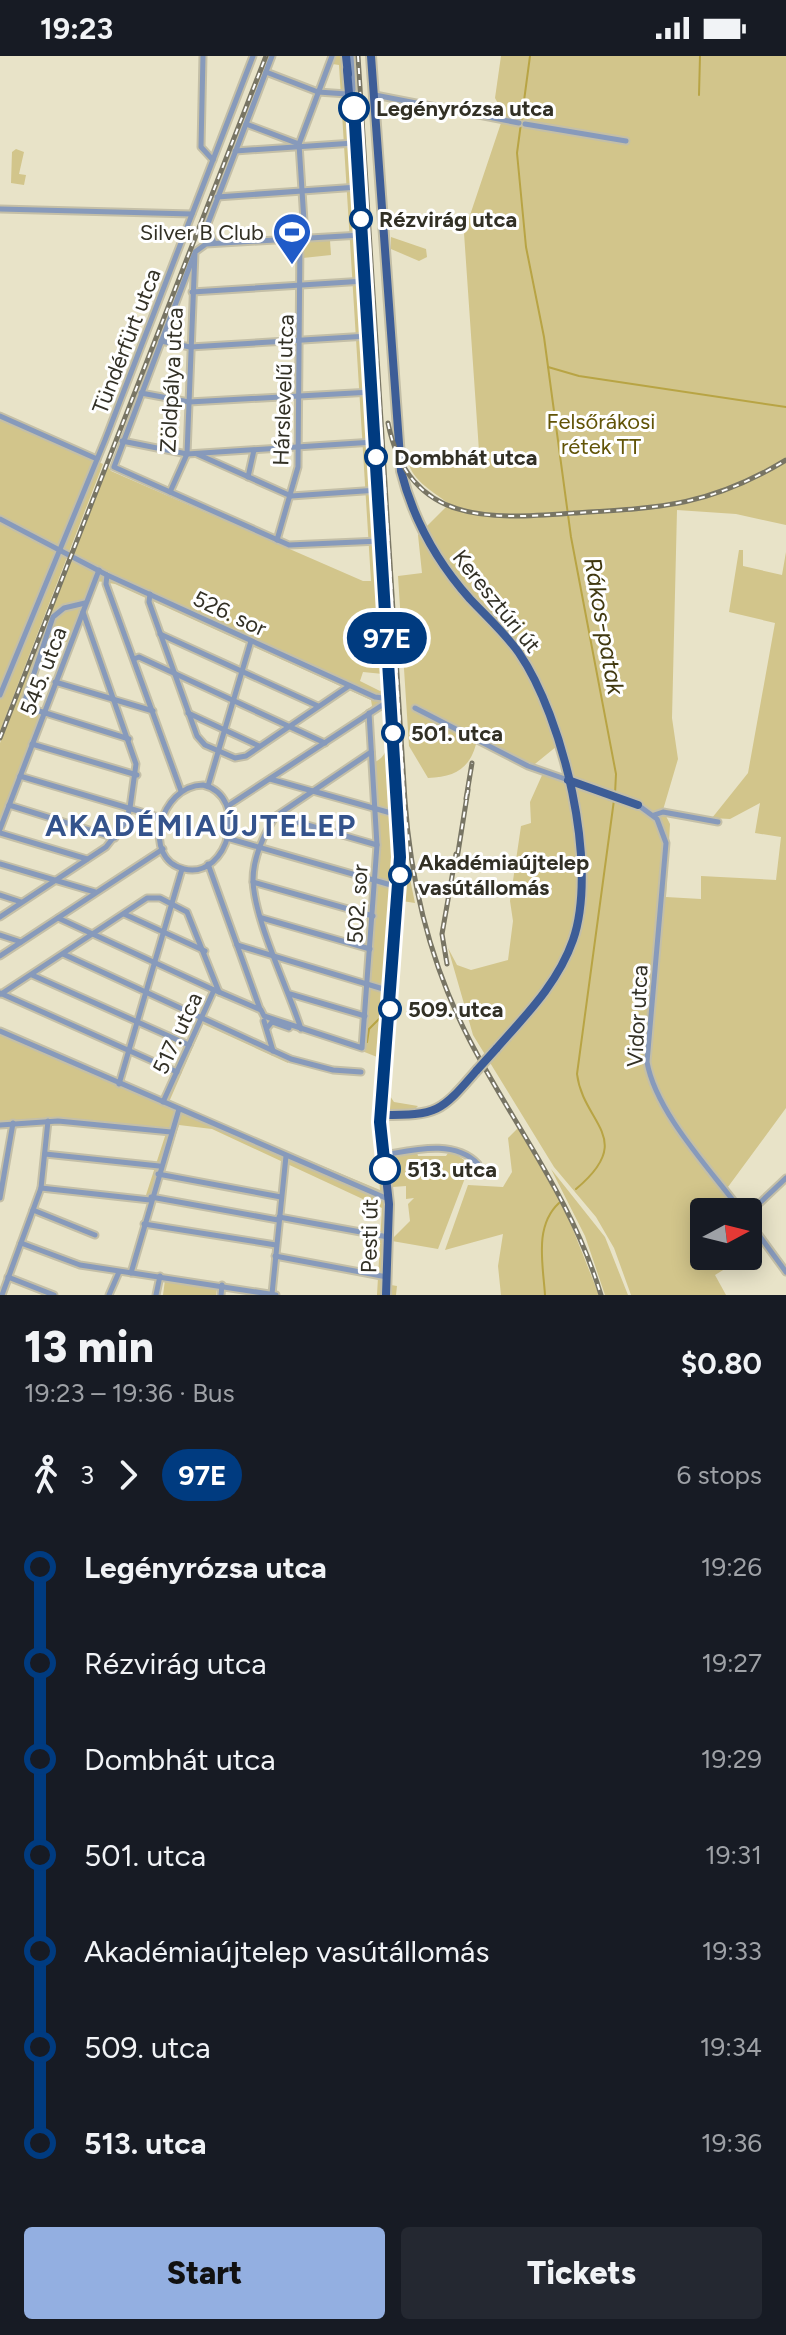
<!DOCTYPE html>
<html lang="en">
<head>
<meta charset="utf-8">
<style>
	body { margin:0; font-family:Figtree,sans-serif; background:#242831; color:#f1f3f6; height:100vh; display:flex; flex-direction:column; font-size:30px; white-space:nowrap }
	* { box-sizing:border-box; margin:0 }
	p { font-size:26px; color:#9ea1a6 }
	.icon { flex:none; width:44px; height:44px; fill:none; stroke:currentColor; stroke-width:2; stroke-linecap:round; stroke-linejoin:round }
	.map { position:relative; height:1239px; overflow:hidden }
	.drawer { display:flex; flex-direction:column; background:#171b24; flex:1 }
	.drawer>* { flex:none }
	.badge { padding:0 16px; border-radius:26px; font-size:28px; line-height:52px }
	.needle { width:52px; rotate:83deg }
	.tools { position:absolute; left:690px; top:1142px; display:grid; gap:16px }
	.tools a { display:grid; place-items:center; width:72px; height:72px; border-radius:8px; background:#171b24; box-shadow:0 4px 20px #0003; font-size:40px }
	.map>.badge { position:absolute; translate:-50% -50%; box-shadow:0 0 0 4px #fff }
	.legs { display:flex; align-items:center; gap:12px; height:88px; padding:0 24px; font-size:26px }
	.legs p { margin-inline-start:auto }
	.overview { display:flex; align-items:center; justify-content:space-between; height:136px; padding:0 24px }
	h1 { font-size:44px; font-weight:800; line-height:60px }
	.cta { display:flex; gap:16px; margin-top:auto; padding:16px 24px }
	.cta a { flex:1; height:92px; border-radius:8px; background:#93afe1; color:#111; font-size:32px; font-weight:800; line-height:92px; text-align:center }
	.cta a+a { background:#242831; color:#f1f3f6 }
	ul { padding:0 24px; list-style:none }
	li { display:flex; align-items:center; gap:28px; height:96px; font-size:30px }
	li i { display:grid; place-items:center; width:12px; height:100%; margin:0 10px; background:currentColor }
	li i::after { content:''; width:20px; height:20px; margin:-10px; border:6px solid; border-radius:50%; background:#171b24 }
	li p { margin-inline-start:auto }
	li:first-child i { background:linear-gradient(#0000 50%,currentColor 0) }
	li:last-child i { background:linear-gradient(currentColor 50%,#0000 0) }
	.status { display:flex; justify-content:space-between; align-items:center; height:56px; padding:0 40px; background:#171b24; direction:ltr }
	.status svg { height:22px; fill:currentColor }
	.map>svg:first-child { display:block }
</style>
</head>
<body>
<div class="status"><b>19:23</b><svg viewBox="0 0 49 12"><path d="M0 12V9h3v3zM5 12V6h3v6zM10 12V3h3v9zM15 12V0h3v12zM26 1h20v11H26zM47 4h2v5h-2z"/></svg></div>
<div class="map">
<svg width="786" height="1239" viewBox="0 0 786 1239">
	<rect width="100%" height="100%" fill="#e8e3c8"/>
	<g fill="#d2c58b" fill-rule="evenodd">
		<path d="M329,0H353L404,794L415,847L402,845L388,1037L394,1046L418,1050L413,1055L387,1053L386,1071L391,1096L416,1093L418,1100H446L450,1094L467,1106L465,1122L438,1193L392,1185L391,1229L397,1230L396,1239H377L382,1152L212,1073L179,1069L156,1140L146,1139L167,1074L48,1063L0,1067V972L162,1042L199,959L291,1000L288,1007L203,968L169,1046L380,1134L374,1062L377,1001L362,995L360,989L375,792L367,668L362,657L372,650L371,644L115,528L97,525L73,588L50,581L24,649L46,656L0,778V687L107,409L111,415L363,525H371L339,9L326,7ZM363,616L383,618L384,632L380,635L360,625ZM385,651C386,670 395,697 375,706L371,659ZM406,1130V1143L414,1142L408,1148L410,1165L393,1182V1131Z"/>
		<path d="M501,0H786V469L736,458L677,454L672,662L678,703L663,754L670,768L666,841L701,843V820L776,824L781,781L755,777L760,747L730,763L712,762L748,717L775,567L729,556L739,494H743V510L782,519L786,496V1052L725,1135L740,1156H704V1200H746L715,1219L726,1239H631L614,1192L596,1161L554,1111L473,979L448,892L457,909L471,914L508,904L513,865L510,845L521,770L531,767L530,746L543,717L565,723L557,690L530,712L477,684C471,712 456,721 428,722L409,690L398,520L422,517L418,479L449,448C431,434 409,423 407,400L485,413V397L479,395L464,177L501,67L503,57L495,42Z"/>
		<path d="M16,93L24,96L19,118L26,119L24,129L11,127L12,96Z"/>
		<path d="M391,181L426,193L427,201L419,205L391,193Z"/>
		<path d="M330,184L331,199L303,202L305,186Z"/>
		<path d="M0,364L103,408L0,675Z"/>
		<path d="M519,1071L560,1141L599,1239H501L498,1210L503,1178L445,1194L468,1129L503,1131L512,1116L508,1082Z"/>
		<path d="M551,1113L605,1181L628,1239H605L585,1180Z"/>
		<path d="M748,1168L764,1190L748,1199Z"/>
		<path d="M165,1224L217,1233L216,1239H163Z"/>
	</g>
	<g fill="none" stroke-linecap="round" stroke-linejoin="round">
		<g stroke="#b8a444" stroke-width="2">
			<path d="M530,0L517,97L526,191L544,281L571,481L616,718L615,738"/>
			<path d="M699,39L700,0"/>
			<path d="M548,311L579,320L786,351"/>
			<path d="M367,986L369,973L382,960L384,944"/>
			<path d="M576,1133C637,1082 583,1068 577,1018L614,744"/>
			<path d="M545,1239C543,1208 534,1170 559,1147"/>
		</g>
		<g stroke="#c4bfa7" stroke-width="9">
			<g id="minor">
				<path d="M203,0L201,91L213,104"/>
				<path d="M351,0L353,34"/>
				<path d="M266,16L318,36L347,38L352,30"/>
				<path d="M375,39L519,67"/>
				<path d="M246,68L299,88"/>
				<path d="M525,68L626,85"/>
				<path d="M235,95L354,87"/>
				<path d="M217,141L358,131"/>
				<path d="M0,153L192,158"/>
				<path d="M305,181L299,88L332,0"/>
				<path d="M214,187L207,170L272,0"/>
				<path d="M194,199L114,411L289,489L380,485"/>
				<path d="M192,236L365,225"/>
				<path d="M161,285L190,291L368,280"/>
				<path d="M141,337L189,346L372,336"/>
				<path d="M0,360L97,403"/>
				<path d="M122,385L187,398L374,386"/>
				<path d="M197,398L291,440L378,434"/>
				<path d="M248,421L254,394"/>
				<path d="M170,436L187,398L195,196L206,188L361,179"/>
				<path d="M0,463L107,519L375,641L390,643"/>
				<path d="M277,484L298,411L300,182"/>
				<path d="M107,519L106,528L181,735"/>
				<path d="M150,538L149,546L197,680L205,689L235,702L246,700L349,630"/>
				<path d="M85,547L64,552L53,561L23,650L129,683"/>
				<path d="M160,578L318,650"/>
				<path d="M134,603L139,601L325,687"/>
				<path d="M55,626L153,655"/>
				<path d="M0,639L105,384L253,0"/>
				<path d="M415,652L528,710L568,724"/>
				<path d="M188,657L259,690"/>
				<path d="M32,688L137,719"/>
				<path d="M20,720L162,762"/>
				<path d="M270,723L398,759"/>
				<path d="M203,729C250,740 229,824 184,813C141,803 159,730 203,729Z"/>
				<path d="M208,730L251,585"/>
				<path d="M9,749L115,782"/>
				<path d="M638,749L657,763L666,787L647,1006C656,1057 711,1114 742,1156"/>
				<path d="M228,750L390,644"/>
				<path d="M654,759L663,756L718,766"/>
				<path d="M276,760L377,789"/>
				<path d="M0,773L99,514"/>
				<path d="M0,777L87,803"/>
				<path d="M227,782L398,831"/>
				<path d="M0,808L95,836"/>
				<path d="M208,808L260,953"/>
				<path d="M253,826L373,860"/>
				<path d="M0,839L21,846"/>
				<path d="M124,858L205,895"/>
				<path d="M0,861L106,791L124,768L130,752L136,708L83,556"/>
				<path d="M58,862L214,934"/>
				<path d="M262,862L370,893"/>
				<path d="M0,879L21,886"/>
				<path d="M237,889L390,935"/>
				<path d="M63,898L291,1003L333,1014L361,1016"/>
				<path d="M0,900L163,793"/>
				<path d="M32,919L189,989"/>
				<path d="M219,936L261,954L264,960L362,992L377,789L369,657"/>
				<path d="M0,937L177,1016"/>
				<path d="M1,938L147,842H160L187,856L219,936L214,934L163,1046"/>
				<path d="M290,938L365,960"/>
				<path d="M264,965L273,995"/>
				<path d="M267,972L272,966L289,972"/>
				<path d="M301,973C288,932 254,864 253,824C253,802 264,777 276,760L371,696"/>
				<path d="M0,975L388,1143"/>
				<path d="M119,1028L182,813"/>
				<path d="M0,1069L58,1065L171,1076"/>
				<path d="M45,1098L159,1110"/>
				<path d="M384,1099C414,1094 454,1083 478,1108"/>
				<path d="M158,1118L281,1141"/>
				<path d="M41,1132L150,1144"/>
				<path d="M151,1141L278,1164"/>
				<path d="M0,1142L13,1067"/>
				<path d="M33,1154L95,1179"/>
				<path d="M748,1158L786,1122"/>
				<path d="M279,1161L388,1181"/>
				<path d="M748,1164L786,1216"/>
				<path d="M144,1168L276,1189"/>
				<path d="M21,1187L80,1209L276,1239"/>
				<path d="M275,1200L387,1221"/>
				<path d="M131,1217L179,1053"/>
				<path d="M8,1221L54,1239"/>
				<path d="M272,1238L286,1100"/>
				<path d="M2,1239L41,1132L48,1065"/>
				<path d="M109,1239L119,1216"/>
				<path d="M156,1239L160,1220"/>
				<path d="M221,1239L222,1229"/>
			</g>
		</g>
		<g stroke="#c4bfa7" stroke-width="12">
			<g id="major">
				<path d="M346,0L348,18"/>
				<path d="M371,0L401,415C413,463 437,506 470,543C487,561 505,577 519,597C563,661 599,809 573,884C558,927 526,959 496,993"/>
				<path d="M347,14L365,225L400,801L380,1066L389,1148L386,1239"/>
				<path d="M568,724L638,749"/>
				<path d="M381,1059C438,1059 440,1057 477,1014"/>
			</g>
		</g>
		<use href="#minor" stroke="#879abb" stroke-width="5"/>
		<use href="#major" stroke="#3d5d97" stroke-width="8"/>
		<g stroke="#787564" stroke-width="5">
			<g id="rail">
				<path d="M358,0L405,745C411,829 431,910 470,985C516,1073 571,1141 601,1239"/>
				<path d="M388,367C409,471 493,463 574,457C660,452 710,450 786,404"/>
				<path d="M0,682L266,0"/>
				<path d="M466,743L472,707"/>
				<path d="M456,809L468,734"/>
				<path d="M447,908L442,878L456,798"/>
			</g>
		</g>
		<use href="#rail" stroke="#fff" stroke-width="2" stroke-dasharray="6" stroke-linecap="butt"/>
		<g stroke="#c4bfa7" stroke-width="12" stroke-linecap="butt">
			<path id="major-bridge" d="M477,1014L496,993"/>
		</g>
		<use href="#major-bridge" stroke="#3d5d97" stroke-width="8"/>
	</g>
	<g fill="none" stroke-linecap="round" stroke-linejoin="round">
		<g stroke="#fff" stroke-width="18">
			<path id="line-1" d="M354,52L400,801L380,1066L385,1113"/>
		</g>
		<use href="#line-1" stroke="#003b80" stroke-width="12"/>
	</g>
	<defs>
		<g id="stadium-pin" transform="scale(2)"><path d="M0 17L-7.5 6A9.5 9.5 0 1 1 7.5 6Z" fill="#205bc8" stroke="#fff"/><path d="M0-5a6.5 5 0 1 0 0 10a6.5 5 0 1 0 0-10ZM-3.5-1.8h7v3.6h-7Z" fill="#fff"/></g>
	</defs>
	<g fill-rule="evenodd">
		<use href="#stadium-pin" x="292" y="176"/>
	</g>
	<g fill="#fff" stroke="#003b80" stroke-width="4">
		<circle cx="354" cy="52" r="14"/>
		<circle cx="361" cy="163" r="10"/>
		<circle cx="376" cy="401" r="10"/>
		<circle cx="393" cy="677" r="10"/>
		<circle cx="400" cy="819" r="10"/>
		<circle cx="390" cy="953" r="10"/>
		<circle cx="385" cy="1113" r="14"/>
	</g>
	<g text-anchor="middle" stroke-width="6" stroke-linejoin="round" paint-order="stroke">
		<g font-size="22" font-weight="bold" fill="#323025" stroke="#fff" text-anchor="start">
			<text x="376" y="60">Legényrózsa utca</text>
			<text x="379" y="171">Rézvirág utca</text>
			<text x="394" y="409">Dombhát utca</text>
			<text x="411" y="685">501. utca</text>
			<text x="418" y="814">Akadémiaújtelep<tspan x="418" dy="25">vasútállomás</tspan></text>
			<text x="408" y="961">509. utca</text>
			<text x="407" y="1121">513. utca</text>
		</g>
		<g font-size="22" fill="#323025" stroke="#fff" text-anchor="end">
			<text x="264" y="184">Silver B Club</text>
		</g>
		<g font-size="22" fill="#323025" stroke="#fff">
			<text transform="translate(126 285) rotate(-69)" y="8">Tündérfürt utca</text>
			<text transform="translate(171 324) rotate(-87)" y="8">Zöldpálya utca</text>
			<text transform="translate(283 334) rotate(-88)" y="8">Hárslevelű utca</text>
			<text transform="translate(497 545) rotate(51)" y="8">Keresztúri út</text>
			<text transform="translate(230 557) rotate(25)" y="8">526. sor</text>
			<text transform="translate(43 615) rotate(-69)" y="8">545. utca</text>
			<text transform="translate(357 848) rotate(-86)" y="8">502. sor</text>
			<text transform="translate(637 960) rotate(-87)" y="8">Vidor utca</text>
			<text transform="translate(177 977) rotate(-65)" y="8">517. utca</text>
			<text transform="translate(369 1180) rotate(-89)" y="8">Pesti út</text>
		</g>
		<g font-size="22" fill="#625407" stroke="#fff">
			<text x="601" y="373">Felsőrákosi<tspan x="601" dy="25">rétek TT</tspan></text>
		</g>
		<g font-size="24" font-style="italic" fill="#413910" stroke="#fff">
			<text transform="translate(604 570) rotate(80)" y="8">Rákos-patak</text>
		</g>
		<g font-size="30" font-weight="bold" letter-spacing="2" fill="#34538c" stroke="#fff">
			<text x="201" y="780">AKADÉMIAÚJTELEP</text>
		</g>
	</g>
</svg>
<div class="tools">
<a><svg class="needle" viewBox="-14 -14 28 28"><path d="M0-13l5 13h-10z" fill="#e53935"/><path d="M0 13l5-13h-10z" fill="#9ea1a6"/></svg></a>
</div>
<b class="badge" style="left:387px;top:582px;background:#003b80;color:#fff">97E</b>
</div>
<section class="drawer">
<div class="overview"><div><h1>13 min</h1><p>19:23 – 19:36 · Bus</p></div><b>$0.80</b></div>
<div class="legs"><svg class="icon" aria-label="walk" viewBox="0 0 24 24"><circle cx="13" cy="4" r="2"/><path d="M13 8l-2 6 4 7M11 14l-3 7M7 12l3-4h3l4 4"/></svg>3<svg class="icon" aria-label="forward" viewBox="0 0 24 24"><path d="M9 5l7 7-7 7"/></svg><b class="badge" style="background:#003b80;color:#fff">97E</b><p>6 stops</p></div>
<ul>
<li><i style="color:#003b80"></i><b>Legényrózsa utca</b><p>19:26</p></li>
<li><i style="color:#003b80"></i><span>Rézvirág utca</span><p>19:27</p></li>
<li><i style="color:#003b80"></i><span>Dombhát utca</span><p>19:29</p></li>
<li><i style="color:#003b80"></i><span>501. utca</span><p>19:31</p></li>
<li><i style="color:#003b80"></i><span>Akadémiaújtelep vasútállomás</span><p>19:33</p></li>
<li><i style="color:#003b80"></i><span>509. utca</span><p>19:34</p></li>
<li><i style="color:#003b80"></i><b>513. utca</b><p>19:36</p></li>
</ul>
<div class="cta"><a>Start</a><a>Tickets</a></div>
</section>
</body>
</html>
